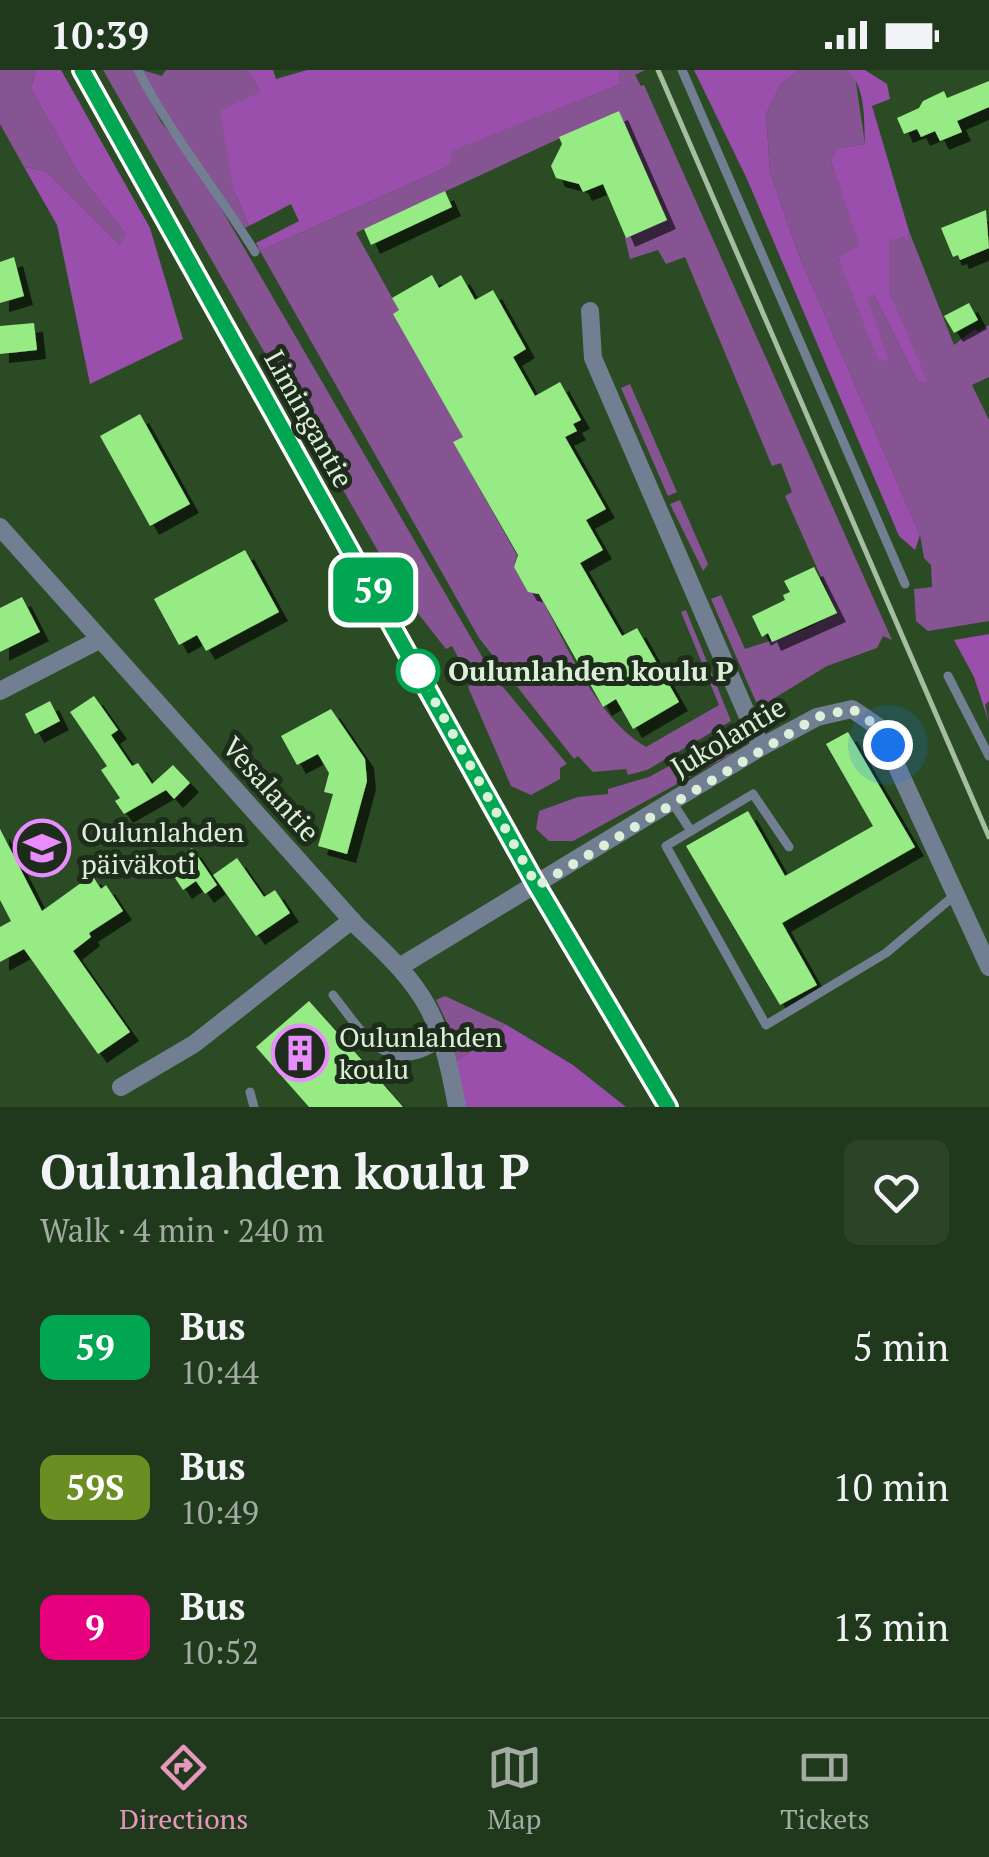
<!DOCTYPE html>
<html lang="en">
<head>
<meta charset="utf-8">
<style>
	body { margin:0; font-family:"PT Serif",serif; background:#2d4328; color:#f1f3f6; height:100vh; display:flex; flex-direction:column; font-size:38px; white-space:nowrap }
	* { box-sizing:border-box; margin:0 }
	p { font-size:32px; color:#a2aca3 }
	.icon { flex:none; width:55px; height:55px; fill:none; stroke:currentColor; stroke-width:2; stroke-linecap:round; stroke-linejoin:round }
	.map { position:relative; height:1037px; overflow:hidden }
	.details { display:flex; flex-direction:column; background:#20381b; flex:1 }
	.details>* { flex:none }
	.badge { padding:0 20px; border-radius:15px; font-size:35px; line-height:65px }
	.you { position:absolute; width:50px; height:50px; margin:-25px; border:8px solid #fff; border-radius:50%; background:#1a73e8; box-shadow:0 0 0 15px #1a73e833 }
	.map>.badge { position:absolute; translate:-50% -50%; box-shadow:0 0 0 5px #fff }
	.round { display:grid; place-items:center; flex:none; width:105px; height:105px; border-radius:15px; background:#2d4328 }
	.summary { display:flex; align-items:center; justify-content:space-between; height:170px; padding:0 40px }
	h1 { font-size:48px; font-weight:800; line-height:75px }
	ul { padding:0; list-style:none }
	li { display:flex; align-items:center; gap:30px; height:140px; padding:0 40px }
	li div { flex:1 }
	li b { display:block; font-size:38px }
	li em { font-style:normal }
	li .badge { min-width:110px; font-weight:700; text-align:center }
	.status { display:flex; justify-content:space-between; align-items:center; height:70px; padding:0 50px; background:#20381b; direction:ltr }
	.status svg { height:28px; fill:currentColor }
	.tabs { display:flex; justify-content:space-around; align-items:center; height:140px; border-top:2px solid #3d523a; background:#20381b; font-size:28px; color:#a2aca3 }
	.tabs a { display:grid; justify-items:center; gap:5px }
	.tabs .on { color:#e797bd }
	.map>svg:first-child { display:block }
</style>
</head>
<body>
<div class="status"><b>10:39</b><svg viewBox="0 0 49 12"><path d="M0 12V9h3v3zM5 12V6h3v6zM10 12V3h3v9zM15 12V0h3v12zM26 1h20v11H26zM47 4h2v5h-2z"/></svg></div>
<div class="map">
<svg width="989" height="1037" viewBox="0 0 989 1037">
	<defs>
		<filter id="shadow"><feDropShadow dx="9" dy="9" stdDeviation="0" flood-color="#0009"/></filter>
	</defs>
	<rect width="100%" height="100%" fill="#2b4b24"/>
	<g fill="#875493">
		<path d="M0,0H36L31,19L77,101L126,165L121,176L46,101L24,97L0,54Z"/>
		<path d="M103,0H134L161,52L197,97L484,590L482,597L460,605L452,591L458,587L452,576L446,579L402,523Z"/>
		<path d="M142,0L162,6L166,0H247L260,22L234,121L249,156L245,158L167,47Z"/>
		<path d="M619,0H645L635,5L641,16L644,15L892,570L883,566L877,578L827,596L768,632H756L711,529L721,525L745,579L806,559L837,543L785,426L792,422L781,393L772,396L685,187L666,194L658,180L630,189L625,168L667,150L619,41L364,159L356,163L399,240L394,244L463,367L454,373L517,485L514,497L528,521L539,524C568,576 594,646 646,677L719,635L681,542L686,540L731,651L647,700L628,705L626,699L593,702L578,686L574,689L479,568L260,181L450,96L451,81L621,14Z"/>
		<path d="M800,0H847L855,6L865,74L836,78L831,92L861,177L838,188L889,289L866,227L874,225L919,314L926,311L889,220V169L905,167L907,172L909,161L954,275L975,259L978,262L989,255V307L972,315L989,350V551L928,561L916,551L914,519L932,517L931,495L924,488L920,465L799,185L770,102L766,44L781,14Z"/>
		<path d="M630,314L677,422L668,426L621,318Z"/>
		<path d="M680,430L708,494L703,501L670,434Z"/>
		<path d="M487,603L493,605L567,694L560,698V709L531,725L511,716L468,617Z"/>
		<path d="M740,657V670L730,685L573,771H549L536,759L539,741L578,727L608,724V719L649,707Z"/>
		<path d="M445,926L505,954L493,968L456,991L449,957L436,930Z"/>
	</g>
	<g fill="#9b4fac">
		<path d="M36,0H61L150,158L183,269L90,314L57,155L24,97L46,101L120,175L126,165L77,101L31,19Z"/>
		<path d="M247,0H273L276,9L307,0H619L621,14L452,81L450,96L260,181L256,173L299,151L291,134L249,156L234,121L220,41L260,22Z"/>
		<path d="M694,0H800L781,14L766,44L770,102L799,185L920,465L915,480L899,466L747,109Z"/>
		<path d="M847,0H865L887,14L890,29L872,36L909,161L908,172L904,167L889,170V220L927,311L919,314L874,225L867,228L889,289L879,292L838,187L860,176L831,92L836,78L865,74C864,51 866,15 847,0Z"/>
		<path d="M989,564V631L985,635L989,653L974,607L954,570Z"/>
		<path d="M505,954L573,995L626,1037H464L456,991L493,968Z"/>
	</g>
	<g fill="#97eb85" filter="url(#shadow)">
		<path d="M989,11V37L957,51L962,62L940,71L935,61L921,67L917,59L904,64L897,48L919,38L923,31L944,21L947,28Z"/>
		<path d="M619,41L667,150L626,168L603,114L583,122L579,114L556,108L551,96L562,74L559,67Z"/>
		<path d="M445,121L452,137L371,175L364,159Z"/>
		<path d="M986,140L989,178L960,190L958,185L953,187L941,158Z"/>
		<path d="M14,187L24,226L0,233V192Z"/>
		<path d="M432,205L439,218L461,205L475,230L493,220L526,279L513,287L535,326L560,312L581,350L573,354L577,361L565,367L606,439L586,450L603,480L580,493L622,566L637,558L679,632L633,659L616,629L603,637L539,524L528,522L514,497L518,485L453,372L463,367L393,244L399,240L392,228Z"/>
		<path d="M969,233L978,250L954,263L944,246Z"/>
		<path d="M34,253L37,280L0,284V256Z"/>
		<path d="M140,344L190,434L150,456L100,366Z"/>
		<path d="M245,480L279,542L206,581L197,565L179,575L154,529Z"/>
		<path d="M814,497L837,543L772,572L768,563L762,567L752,546L785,530L783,525L790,522L784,511Z"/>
		<path d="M22,527L40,562L0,582V538Z"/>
		<path d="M94,626L118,660L111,665L132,696L138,693L152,714L173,695L190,713L174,729L166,720L124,744L115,731L120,728L101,700L107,696L70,642Z"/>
		<path d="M50,631L60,651L35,664L25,644Z"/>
		<path d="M331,639L365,689L367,711L347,784L318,776L333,724L324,722L329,703L318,684L297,695L281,666Z"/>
		<path d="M848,662L915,777L782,853L817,915L780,935L686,776L748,741L785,806L873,756L826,674Z"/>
		<path d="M0,759L42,841L92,805L101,819L106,815L123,841L89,863L91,867L73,881L130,962L98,984L24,879L0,892V857L11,851L0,830Z"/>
		<path d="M192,778L217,815L205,824L196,811L183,820L167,796Z"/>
		<path d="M237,788L264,827L275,820L290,843L256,866L213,805Z"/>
		<path d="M309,931L360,988L403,1037H309L256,977Z"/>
	</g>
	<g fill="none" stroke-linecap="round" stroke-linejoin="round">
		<g stroke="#727e91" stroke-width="9">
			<path d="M138,0C170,64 217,120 255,182"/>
			<path d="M682,0L905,514"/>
			<path d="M948,606L989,686"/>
			<path d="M672,732L691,761"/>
			<path d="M789,777L753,724L666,776L766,955L886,883L955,825"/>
			<path d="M333,925C364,964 388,1011 443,971"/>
			<path d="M250,1022L254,1037"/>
		</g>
		<g stroke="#727e91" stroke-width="18">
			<path d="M590,241L593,288L761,677"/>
			<path d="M0,457L358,857C428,921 440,945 457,1037"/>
			<path d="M0,621L97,571"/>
			<path d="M401,896L761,677L817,647L852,639L877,656L887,675L989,897"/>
			<path d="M121,1017L194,974L352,850"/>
		</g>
		<path stroke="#8d9fbe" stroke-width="20" d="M82,0L537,816L668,1037"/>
		<path stroke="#a6bda1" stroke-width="5" d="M658,0L989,767"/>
	</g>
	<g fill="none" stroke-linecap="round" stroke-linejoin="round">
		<g stroke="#fff" stroke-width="22">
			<path id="line" d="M82,0L537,816L668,1037"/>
		</g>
		<use href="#line" stroke="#00a651" stroke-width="15"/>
		<path stroke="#dcefd8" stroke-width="10" stroke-dasharray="0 18" d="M418,601L537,816L817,647L852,639L877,656L888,675"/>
	</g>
	<defs>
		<g id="school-ring" transform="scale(2.875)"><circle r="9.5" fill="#1e2c1b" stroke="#e98dfe" stroke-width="1.5"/><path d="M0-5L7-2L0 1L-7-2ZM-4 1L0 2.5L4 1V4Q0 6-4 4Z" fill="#e98dfe"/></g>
		<g id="building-ring" transform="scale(2.875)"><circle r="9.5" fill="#1e2c1b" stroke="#e98dfe" stroke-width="1.5"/><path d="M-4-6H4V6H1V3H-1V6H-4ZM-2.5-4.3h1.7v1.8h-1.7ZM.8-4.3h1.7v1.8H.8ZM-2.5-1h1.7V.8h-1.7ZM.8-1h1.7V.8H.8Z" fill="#e98dfe"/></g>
	</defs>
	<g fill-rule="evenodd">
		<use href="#school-ring" x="42" y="778"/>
		<use href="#building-ring" x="300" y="983"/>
	</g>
	<circle fill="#fff" stroke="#00a651" stroke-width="5" cx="418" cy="601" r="20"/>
	<g text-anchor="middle" stroke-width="10" stroke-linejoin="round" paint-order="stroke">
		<g font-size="28" fill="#dcefd8" stroke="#1e2c1b">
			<text transform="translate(309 349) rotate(61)" y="10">Limingantie</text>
			<text transform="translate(728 667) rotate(-31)" y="10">Jukolantie</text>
			<text transform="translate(271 719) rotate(48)" y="10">Vesalantie</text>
		</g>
		<g font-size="28" font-weight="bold" fill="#dcefd8" stroke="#1e2c1b" text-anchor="start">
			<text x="448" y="611">Oulunlahden koulu P</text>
		</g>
		<g font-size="28" fill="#dcefd8" stroke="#1e2c1b" text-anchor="start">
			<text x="81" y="772">Oulunlahden<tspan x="81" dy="32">päiväkoti</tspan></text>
			<text x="339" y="977">Oulunlahden<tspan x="339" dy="32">koulu</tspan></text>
		</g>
	</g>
</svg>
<div class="you" style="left:888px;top:675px"></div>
<b class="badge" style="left:373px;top:520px;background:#00a651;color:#fff">59</b>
</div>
<section class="details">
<div class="summary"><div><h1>Oulunlahden koulu P</h1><p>Walk · 4 min · 240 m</p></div><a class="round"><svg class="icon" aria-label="heart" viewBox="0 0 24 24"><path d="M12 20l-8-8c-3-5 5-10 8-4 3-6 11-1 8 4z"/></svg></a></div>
<ul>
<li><span class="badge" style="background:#00a651;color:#fff">59</span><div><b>Bus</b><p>10:44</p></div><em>5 min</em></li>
<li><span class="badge" style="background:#6b8e23;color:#fff">59S</span><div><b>Bus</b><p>10:49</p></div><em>10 min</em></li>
<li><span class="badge" style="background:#e6007e;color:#fff">9</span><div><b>Bus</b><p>10:52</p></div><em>13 min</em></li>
</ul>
</section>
<nav class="tabs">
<a class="on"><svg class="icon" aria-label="directions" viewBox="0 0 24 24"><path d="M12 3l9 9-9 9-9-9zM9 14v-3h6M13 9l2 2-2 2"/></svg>Directions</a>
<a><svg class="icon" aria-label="map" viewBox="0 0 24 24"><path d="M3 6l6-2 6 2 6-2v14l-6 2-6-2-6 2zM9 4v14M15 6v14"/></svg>Map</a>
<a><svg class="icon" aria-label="tickets" viewBox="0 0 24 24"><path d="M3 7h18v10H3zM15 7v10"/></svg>Tickets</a>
</nav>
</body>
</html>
